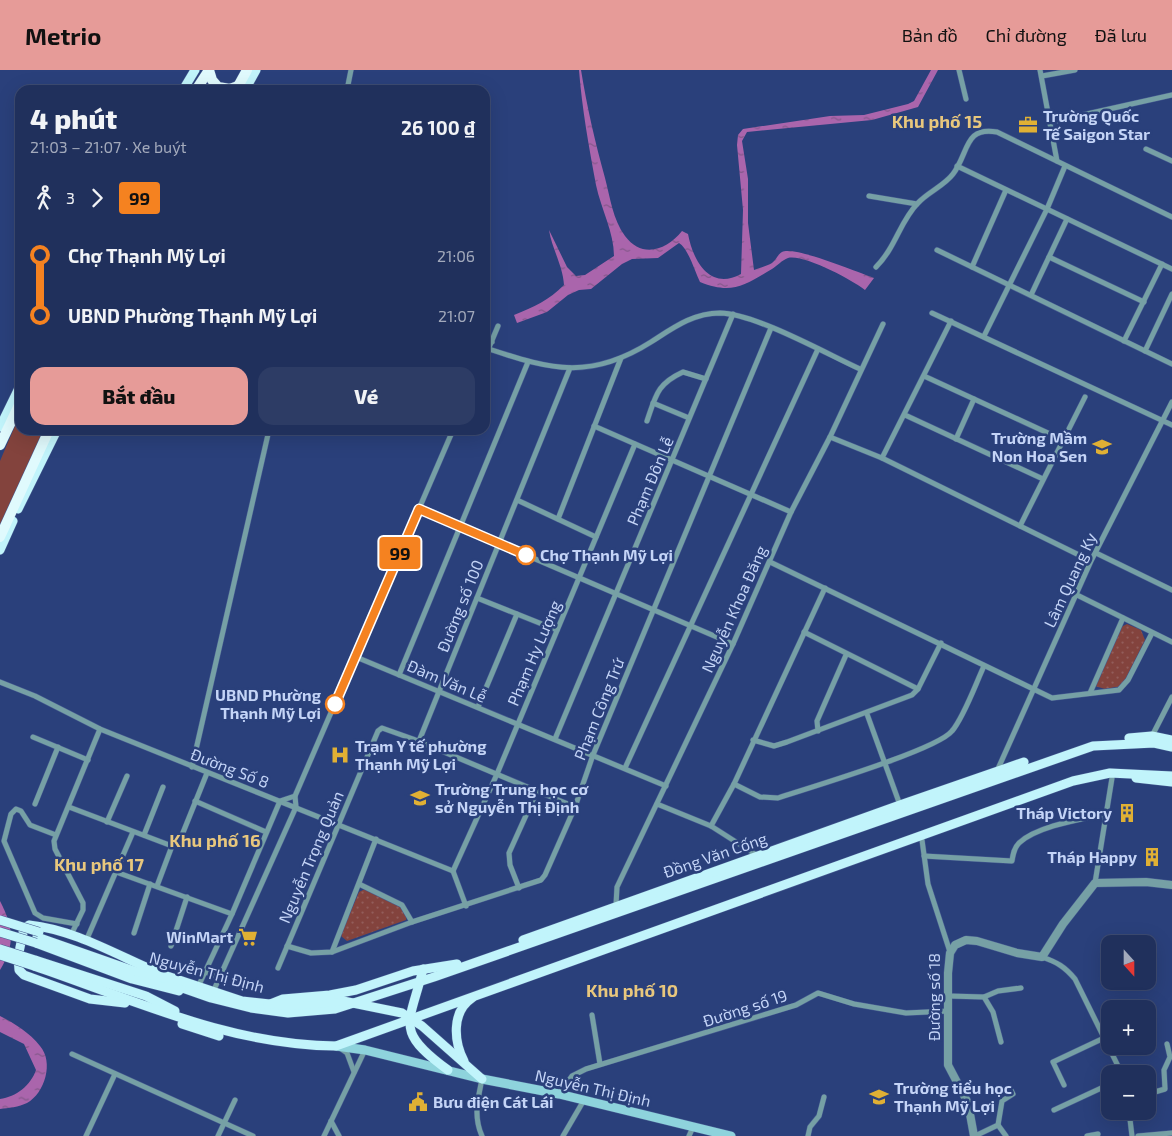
<!DOCTYPE html>
<html lang="vi">
<head>
<meta charset="utf-8">
<style>
	body { margin:0; font-family:"Exo 2",sans-serif; background:#2d3c65; color:#f1f3f6; height:100vh; display:flex; flex-direction:column; font-size:19px; white-space:nowrap }
	* { box-sizing:border-box; margin:0 }
	p { font-size:16px; color:#a2a9bb }
	.icon { flex:none; width:28px; height:28px; fill:none; stroke:currentColor; stroke-width:2; stroke-linecap:round; stroke-linejoin:round }
	.map { position:relative; flex:1; overflow:hidden }
	.panel { position:absolute; left:15px; top:15px; width:475px; height:350px; display:flex; flex-direction:column; background:#20305c; border-radius:15px; box-shadow:0 5px 20px #0002,0 0 0 1px #3d4b72 }
	.panel>* { flex:none }
	.badge { padding:0 10px; border-radius:4px; font-size:18px; line-height:32px }
	.needle { width:32px; rotate:159deg }
	.buttons { position:absolute; left:1101px; top:865px; display:grid; gap:10px }
	.buttons a { display:grid; place-items:center; width:55px; height:55px; border-radius:10px; background:#20305c; box-shadow:0 5px 20px #0002,0 0 0 1px #3d4b72; font-size:25px }
	.map>.badge { position:absolute; translate:-50% -50%; box-shadow:0 0 0 2px #fff }
	.legs { display:flex; align-items:center; gap:8px; height:55px; padding:0 15px; font-size:16px }
	.legs p { margin-inline-start:auto }
	.headline { display:flex; align-items:center; justify-content:space-between; height:85px; padding:0 15px }
	h1 { font-size:28px; font-weight:800; line-height:38px }
	.cta { display:flex; gap:10px; margin-top:auto; padding:10px 15px }
	.cta a { flex:1; height:58px; border-radius:15px; background:#e69b98; color:#111; font-size:20px; font-weight:800; line-height:58px; text-align:center }
	.cta a+a { background:#2d3c65; color:#f1f3f6 }
	ul { padding:0 15px; list-style:none }
	li { display:flex; align-items:center; gap:18px; height:60px; font-size:19px }
	li i { display:grid; place-items:center; width:8px; height:100%; margin:0 6px; background:currentColor }
	li i::after { content:''; width:12px; height:12px; margin:-6px; border:4px solid; border-radius:50%; background:#20305c }
	li p { margin-inline-start:auto }
	li:first-child i { background:linear-gradient(#0000 50%,currentColor 0) }
	li:last-child i { background:linear-gradient(currentColor 50%,#0000 0) }
	header { display:flex; align-items:center; gap:30px; box-sizing:border-box; height:70px; padding:0 25px; background:#e69b98; color:#111 }
	header strong { font-size:24px }
	nav { display:flex; gap:28px; margin-inline-start:auto; font-size:18px }
	.map>svg:first-child { display:block }
</style>
</head>
<body>
<header>
<strong>Metrio</strong>
<nav><a>Bản đồ</a><a>Chỉ đường</a><a>Đã lưu</a></nav>
</header>
<div class="map">
<svg width="1172" height="1066" viewBox="0 0 1172 1066">
	<defs>
		<pattern id="park-dots" width="8" height="8" patternUnits="userSpaceOnUse" patternTransform="scale(1.25)"><rect width="8" height="8" fill="#83433d"/><path d="M2 2h.1M6 6h.1" fill="none" stroke="#935d5a" stroke-width="1.8" stroke-linecap="round"/></pattern>
		<pattern id="water-ripples" width="26" height="14" patternUnits="userSpaceOnUse" patternTransform="scale(1.25)"><rect width="26" height="14" fill="#aa65ac"/><path d="M2 4q2-2 4 0t4 0M15 11q2-2 4 0t4 0" fill="none" stroke="#83588a"/></pattern>
	</defs>
	<rect width="100%" height="100%" fill="#2a407b"/>
	<path fill="#83433d" d="M20,344V360H48L0,461V391Z"/>
	<g fill="url(#park-dots)">
		<path d="M1127,554L1141,560L1145,570L1122,616L1105,619L1095,616L1121,557Z"/>
		<path d="M365,819L402,834L407,844L406,850L347,871L341,866L342,862L359,822Z"/>
	</g>
	<g fill="url(#water-ripples)">
		<path d="M579,0H581C587,37 595,72 605,108C610,127 613,150 625,166C642,189 667,180 682,161L688,164C693,191 710,221 741,204L743,140L737,75L738,65L743,59L830,46L864,45L908,34L914,31L931,0H938L918,37L872,50L747,62L742,71L748,109V153L754,200C759,198 767,196 772,193C776,190 778,184 782,182C795,176 857,202 874,208L865,220C852,210 804,184 788,188C782,190 777,196 772,199C745,215 732,225 700,212C695,202 688,178 679,173L658,188L632,189L622,194L591,219L579,220L568,225L547,242L517,253L514,245C534,237 549,230 564,215C563,196 552,179 549,160L567,197L576,206L585,205L614,186C614,162 601,139 596,115C589,77 582,39 579,0Z"/>
		<path d="M0,831C14,858 15,875 0,900Z"/>
		<path d="M0,946C14,953 30,963 40,976C54,992 45,1023 27,1033C19,1037 8,1038 0,1039V1029C16,1027 31,1015 36,1000L24,974L0,962Z"/>
	</g>
	<g fill="none" stroke-linecap="round" stroke-linejoin="round">
		<g stroke="#465b91" stroke-width="6">
			<g id="minor">
				<path d="M959,0L966,29"/>
				<path d="M1040,0L1057,91"/>
				<path d="M1042,6L1075,0"/>
				<path d="M347,20L351,0"/>
				<path d="M1051,52L1172,25"/>
				<path d="M1146,79L1172,91"/>
				<path d="M957,96L1172,199"/>
				<path d="M869,126L917,134"/>
				<path d="M937,180L1172,294"/>
				<path d="M1049,187L1144,232"/>
				<path d="M876,197C896,177 900,151 918,133C928,122 944,116 953,104C969,83 964,56 997,62L1172,147"/>
				<path d="M972,197L1006,120"/>
				<path d="M1031,225L1067,149"/>
				<path d="M932,243L1172,355"/>
				<path d="M485,261L492,272"/>
				<path d="M984,266L1047,139L1065,96"/>
				<path d="M1124,271L1162,194"/>
				<path d="M489,279C552,300 591,310 651,272C673,258 693,243 720,243C756,244 825,283 860,299"/>
				<path d="M1145,281L1172,224"/>
				<path d="M485,287L498,256"/>
				<path d="M924,306L1063,370"/>
				<path d="M653,333L689,348"/>
				<path d="M905,345L1043,409"/>
				<path d="M647,351C656,325 657,314 683,302L706,309"/>
				<path d="M594,356L791,442"/>
				<path d="M830,367L882,388L1079,485"/>
				<path d="M956,369L974,329"/>
				<path d="M882,388L951,251"/>
				<path d="M517,430L596,467"/>
				<path d="M419,439L733,574"/>
				<path d="M558,449L621,288"/>
				<path d="M1020,456L1085,327"/>
				<path d="M1096,483L1172,520"/>
				<path d="M770,492L1052,628L1119,620L1128,610L1152,563"/>
				<path d="M1077,525L1172,572"/>
				<path d="M477,528L557,560"/>
				<path d="M804,562L918,619"/>
				<path d="M356,587L666,716"/>
				<path d="M399,605L528,292"/>
				<path d="M0,612L35,626L100,659L453,801"/>
				<path d="M1090,623L1123,548"/>
				<path d="M478,637L517,544"/>
				<path d="M867,644L900,735"/>
				<path d="M818,661L817,651L846,585"/>
				<path d="M1152,666L1172,627"/>
				<path d="M33,667L88,690"/>
				<path d="M555,669L733,244"/>
				<path d="M753,670L774,676L787,672L912,625L918,619L941,573"/>
				<path d="M419,671L570,298"/>
				<path d="M192,697L269,360"/>
				<path d="M625,698L818,279"/>
				<path d="M997,701L1091,491L1172,332"/>
				<path d="M734,714L760,727L778,728C808,718 937,680 952,661C964,647 976,613 984,596"/>
				<path d="M195,731L266,762"/>
				<path d="M35,734L58,677"/>
				<path d="M657,734L711,756L758,786"/>
				<path d="M69,737L172,776L180,770L207,703"/>
				<path d="M107,752L127,706"/>
				<path d="M711,756L734,714L825,518"/>
				<path d="M56,765L30,755L21,741L16,739L11,744L4,771L35,843L43,848L77,854"/>
				<path d="M144,765L163,717"/>
				<path d="M922,770L928,814L950,882"/>
				<path d="M924,786L1012,791C1013,784 1014,778 1019,773C1037,756 1082,749 1105,744"/>
				<path d="M453,801L497,704L635,374"/>
				<path d="M453,801L466,836"/>
				<path d="M116,802L232,844"/>
				<path d="M1095,813L1112,708"/>
				<path d="M359,814L402,835L412,852"/>
				<path d="M157,816L172,776"/>
				<path d="M519,818L510,795L509,783L537,721"/>
				<path d="M616,835L617,817L733,574L791,442L830,367L883,254"/>
				<path d="M134,863L150,814"/>
				<path d="M71,865L83,840V833L55,779L54,771L100,659"/>
				<path d="M86,871L133,762"/>
				<path d="M171,876L187,827"/>
				<path d="M287,876L311,883L332,882L412,852L541,810L545,805L575,737L593,685L771,258"/>
				<path d="M332,882L376,769"/>
				<path d="M1042,887C1057,892 1065,897 1075,909L1122,1004"/>
				<path d="M278,898L378,661L382,658L413,669L575,737"/>
				<path d="M205,902L218,907"/>
				<path d="M198,917L232,844L280,731L295,726"/>
				<path d="M213,922L296,737L295,726L453,360"/>
				<path d="M949,926L984,927L993,942L1001,972"/>
				<path d="M984,927L998,921L1021,918"/>
				<path d="M592,945L600,994"/>
				<path d="M340,978L347,983L354,1002"/>
				<path d="M72,984L253,1066"/>
				<path d="M482,1009C478,1029 473,1046 482,1066"/>
				<path d="M1064,1015L1053,992L1104,968"/>
				<path d="M559,1024L572,1006L586,999L796,935L818,923L854,934L906,943L949,941"/>
				<path d="M1148,1024L1165,1019L1164,1000L1170,987L1167,974"/>
				<path d="M1054,1040L1110,1014"/>
				<path d="M1129,1041L1132,1066"/>
				<path d="M331,1051L339,1066"/>
				<path d="M998,1055L1006,1066"/>
				<path d="M86,1066L115,1004"/>
				<path d="M218,1066L235,1030"/>
				<path d="M324,1066L365,980"/>
				<path d="M563,1066L584,1030"/>
				<path d="M689,1066L693,1057"/>
				<path d="M808,1066L810,1057L819,1046L824,1027"/>
				<path d="M975,1066L998,1055L1002,1031L1013,1024L1011,1020"/>
				<path d="M1087,1066L1098,1064"/>
				<path d="M1138,1066L1172,1063"/>
			</g>
		</g>
		<g stroke="#465b91" stroke-width="9">
			<path id="tertiary" d="M974,1066L968,1033L948,995V903L950,883L955,875L966,870L977,871L1017,883L1042,887L1063,854L1095,813L1146,812L1172,815"/>
		</g>
		<g stroke="#465b91" stroke-width="10">
			<path id="secondary" d="M336,976L365,980L482,1009L559,1024L731,1066"/>
		</g>
		<g stroke="#465b91" stroke-width="10">
			<g id="primary">
				<path d="M183,20L195,0"/>
				<path d="M245,20L256,0"/>
				<path d="M0,357L20,316"/>
				<path d="M18,439L57,360"/>
				<path d="M0,480L13,451"/>
				<path d="M1129,668L1152,666L1172,670"/>
				<path d="M1136,708L1172,712"/>
				<path d="M37,867L211,928L251,938L288,943L335,939L434,907L1093,676L1154,673L1172,677"/>
				<path d="M523,870L900,735L1024,692"/>
				<path d="M36,873L132,909L179,921"/>
				<path d="M35,890L146,926L175,941"/>
				<path d="M34,896C134,930 229,975 336,976L1073,711L1110,703L1172,706"/>
				<path d="M423,899C410,954 393,960 448,1000"/>
				<path d="M170,907L242,931L288,936L343,931L402,943L422,956L482,1009"/>
				<path d="M125,933L90,929L24,905L19,900L18,887L24,858L29,855C78,860 123,889 169,907"/>
				<path d="M268,935L283,929L330,925L356,920L413,901L457,894"/>
				<path d="M182,954L219,966"/>
				<path d="M464,991C454,972 451,942 472,928"/>
			</g>
		</g>
		<g stroke="#465b91" stroke-width="11">
			<g id="trunk">
				<path d="M209,0L212,10L218,17L230,19L238,16"/>
				<path d="M196,20L209,0"/>
				<path d="M236,20L247,0"/>
				<path d="M0,375L20,333"/>
				<path d="M0,467L49,360"/>
			</g>
		</g>
		<use href="#minor" stroke="#76a0a5" stroke-width="5"/>
		<use href="#tertiary" stroke="#76a0a5" stroke-width="8"/>
		<use href="#secondary" stroke="#8ed3dc" stroke-width="9"/>
		<use href="#primary" stroke="#c1f4fb" stroke-width="9"/>
		<use href="#trunk" stroke="#e0fafd" stroke-width="10"/>
		<g stroke="#465b91" stroke-width="10" stroke-linecap="butt">
			<g id="primary-bridge">
				<path d="M0,850L39,862"/>
				<path d="M0,862L36,873"/>
				<path d="M0,879L35,890"/>
				<path d="M0,885L34,896"/>
			</g>
		</g>
		<use href="#primary-bridge" stroke="#c1f4fb" stroke-width="9"/>
	</g>
	<g fill="none" stroke-linecap="round" stroke-linejoin="round">
		<g stroke="#fff" stroke-width="11">
			<path id="line-1" d="M335,634L419,439L526,485"/>
		</g>
		<use href="#line-1" stroke="#f58220" stroke-width="8"/>
	</g>
	<defs>
		<g id="office-bare" transform="scale(1.5)"><path d="M-6-3h4V-5.5h4V-3h4V5H-6ZM-1-4.5V-3h2v-1.5ZM-6 0V1H6V0Z" fill="#e0b034" stroke="#2a407b" stroke-width="2.5" paint-order="stroke"/></g>
		<g id="school-bare" transform="scale(1.5)"><path d="M0-5L7-2L0 1L-7-2ZM-4 1L0 2.5L4 1V4Q0 6-4 4Z" fill="#e0b034" stroke="#2a407b" stroke-width="2.5" paint-order="stroke"/></g>
		<g id="hospital-bare" transform="scale(1.5)"><path d="M-5-5h3v3.5h4V-5h3V5h-3V1.5h-4V5h-3Z" fill="#e0b034" stroke="#2a407b" stroke-width="2.5" paint-order="stroke"/></g>
		<g id="building-bare" transform="scale(1.5)"><path d="M-4-6H4V6H1V3H-1V6H-4ZM-2.5-4.3h1.7v1.8h-1.7ZM.8-4.3h1.7v1.8H.8ZM-2.5-1h1.7V.8h-1.7ZM.8-1h1.7V.8H.8Z" fill="#e0b034" stroke="#2a407b" stroke-width="2.5" paint-order="stroke"/></g>
		<g id="supermarket-bare" transform="scale(1.5)"><path d="M-6-5.5h2.5l.6 2H6L4.5 2H-2.5L-4.4-4H-6ZM-1.5 3.2a1.3 1.3 0 1 0 .1 0ZM3 3.2a1.3 1.3 0 1 0 .1 0Z" fill="#e0b034" stroke="#2a407b" stroke-width="2.5" paint-order="stroke"/></g>
		<g id="civic-bare" transform="scale(1.5)"><path d="M-.6-6.5H3V-4.5H.6V-3L4-1V1h2V6H-6V1h2V-1L-.6-3ZM-1.2 2.5V6h2.4V2.5Z" fill="#e0b034" stroke="#2a407b" stroke-width="2.5" paint-order="stroke"/></g>
	</defs>
	<g fill-rule="evenodd">
		<use href="#office-bare" x="1028" y="55"/>
		<use href="#school-bare" x="1102" y="377"/>
		<use href="#hospital-bare" x="340" y="685"/>
		<use href="#school-bare" x="420" y="728"/>
		<use href="#building-bare" x="1127" y="743"/>
		<use href="#building-bare" x="1152" y="787"/>
		<use href="#supermarket-bare" x="248" y="867"/>
		<use href="#school-bare" x="879" y="1027"/>
		<use href="#civic-bare" x="418" y="1032"/>
	</g>
	<g fill="#fff" stroke="#f58220" stroke-width="2.5">
		<circle cx="526" cy="485" r="9"/>
		<circle cx="335" cy="634" r="9"/>
	</g>
	<g text-anchor="middle" stroke-width="5" stroke-linejoin="round" paint-order="stroke">
		<g font-size="16" font-weight="bold" fill="#c4d4f7" stroke="#2a407b" text-anchor="start">
			<text x="1043" y="52">Trường Quốc<tspan x="1043" dy="18">Tế Saigon Star</tspan></text>
			<text x="1087" y="374" text-anchor="end">Trường Mầm<tspan x="1087" dy="18">Non Hoa Sen</tspan></text>
			<text x="355" y="682">Trạm Y tế phường<tspan x="355" dy="18">Thạnh Mỹ Lợi</tspan></text>
			<text x="435" y="725">Trường Trung học cơ<tspan x="435" dy="18">sở Nguyễn Thị Định</tspan></text>
			<text x="1112" y="749" text-anchor="end">Tháp Victory</text>
			<text x="1137" y="793" text-anchor="end">Tháp Happy</text>
			<text x="233" y="873" text-anchor="end">WinMart</text>
			<text x="894" y="1024">Trường tiểu học<tspan x="894" dy="18">Thạnh Mỹ Lợi</tspan></text>
			<text x="433" y="1038">Bưu điện Cát Lái</text>
		</g>
		<g font-size="16" fill="#c4d4f7" stroke="#2a407b">
			<text transform="translate(650 411) rotate(-67)" y="6">Phạm Đôn Lễ</text>
			<text transform="translate(1070 510) rotate(-65)" y="6">Lâm Quang Ky</text>
			<text transform="translate(460 536) rotate(-68)" y="6">Đường số 100</text>
			<text transform="translate(734 539) rotate(-66)" y="6">Nguyễn Khoa Đăng</text>
			<text transform="translate(534 583) rotate(-67)" y="6">Phạm Hy Lượng</text>
			<text transform="translate(447 611) rotate(23)" y="6">Đàm Văn Lễ</text>
			<text transform="translate(599 639) rotate(-68)" y="6">Phạm Công Trứ</text>
			<text transform="translate(230 698) rotate(21)" y="6">Đường Số 8</text>
			<text transform="translate(715 785) rotate(-19)" y="6">Đồng Văn Cống</text>
			<text transform="translate(311 787) rotate(-67)" y="6">Nguyễn Trọng Quản</text>
			<text transform="translate(207 902) rotate(15)" y="6">Nguyễn Thị Định</text>
			<text transform="translate(934 927) rotate(-90)" y="6">Đường số 18</text>
			<text transform="translate(745 938) rotate(-18)" y="6">Đường số 19</text>
			<text transform="translate(593 1018) rotate(13)" y="6">Nguyễn Thị Định</text>
		</g>
		<g font-size="16" font-weight="bold" fill="#c4d4f7" stroke="#2a407b" text-anchor="start">
			<text x="540" y="491">Chợ Thạnh Mỹ Lợi</text>
			<text x="321" y="631" text-anchor="end">UBND Phường<tspan x="321" dy="18">Thạnh Mỹ Lợi</tspan></text>
		</g>
		<g font-size="18" font-weight="bold" fill="#e8c77d" stroke="#2a407b">
			<text x="937" y="58">Khu phố 15</text>
			<text x="215" y="777">Khu phố 16</text>
			<text x="99" y="801">Khu phố 17</text>
			<text x="632" y="927">Khu phố 10</text>
		</g>
	</g>
</svg>
<div class="buttons">
<a><svg class="needle" viewBox="-14 -14 28 28"><path d="M0-13l5 13h-10z" fill="#e53935"/><path d="M0 13l5-13h-10z" fill="#a2a9bb"/></svg></a>
<a>+</a>
<a>−</a>
</div>
<b class="badge" style="left:400px;top:483px;background:#f58220;color:#111">99</b>
<section class="panel">
<div class="headline"><div><h1>4 phút</h1><p>21:03 – 21:07 · Xe buýt</p></div><b>26 100 ₫</b></div>
<div class="legs"><svg class="icon" aria-label="walk" viewBox="0 0 24 24"><circle cx="13" cy="4" r="2"/><path d="M13 8l-2 6 4 7M11 14l-3 7M7 12l3-4h3l4 4"/></svg>3<svg class="icon" aria-label="forward" viewBox="0 0 24 24"><path d="M9 5l7 7-7 7"/></svg><b class="badge" style="background:#f58220;color:#111">99</b></div>
<ul>
<li><i style="color:#f58220"></i><b>Chợ Thạnh Mỹ Lợi</b><p>21:06</p></li>
<li><i style="color:#f58220"></i><b>UBND Phường Thạnh Mỹ Lợi</b><p>21:07</p></li>
</ul>
<div class="cta"><a>Bắt đầu</a><a>Vé</a></div>
</section>
</div>
</body>
</html>
